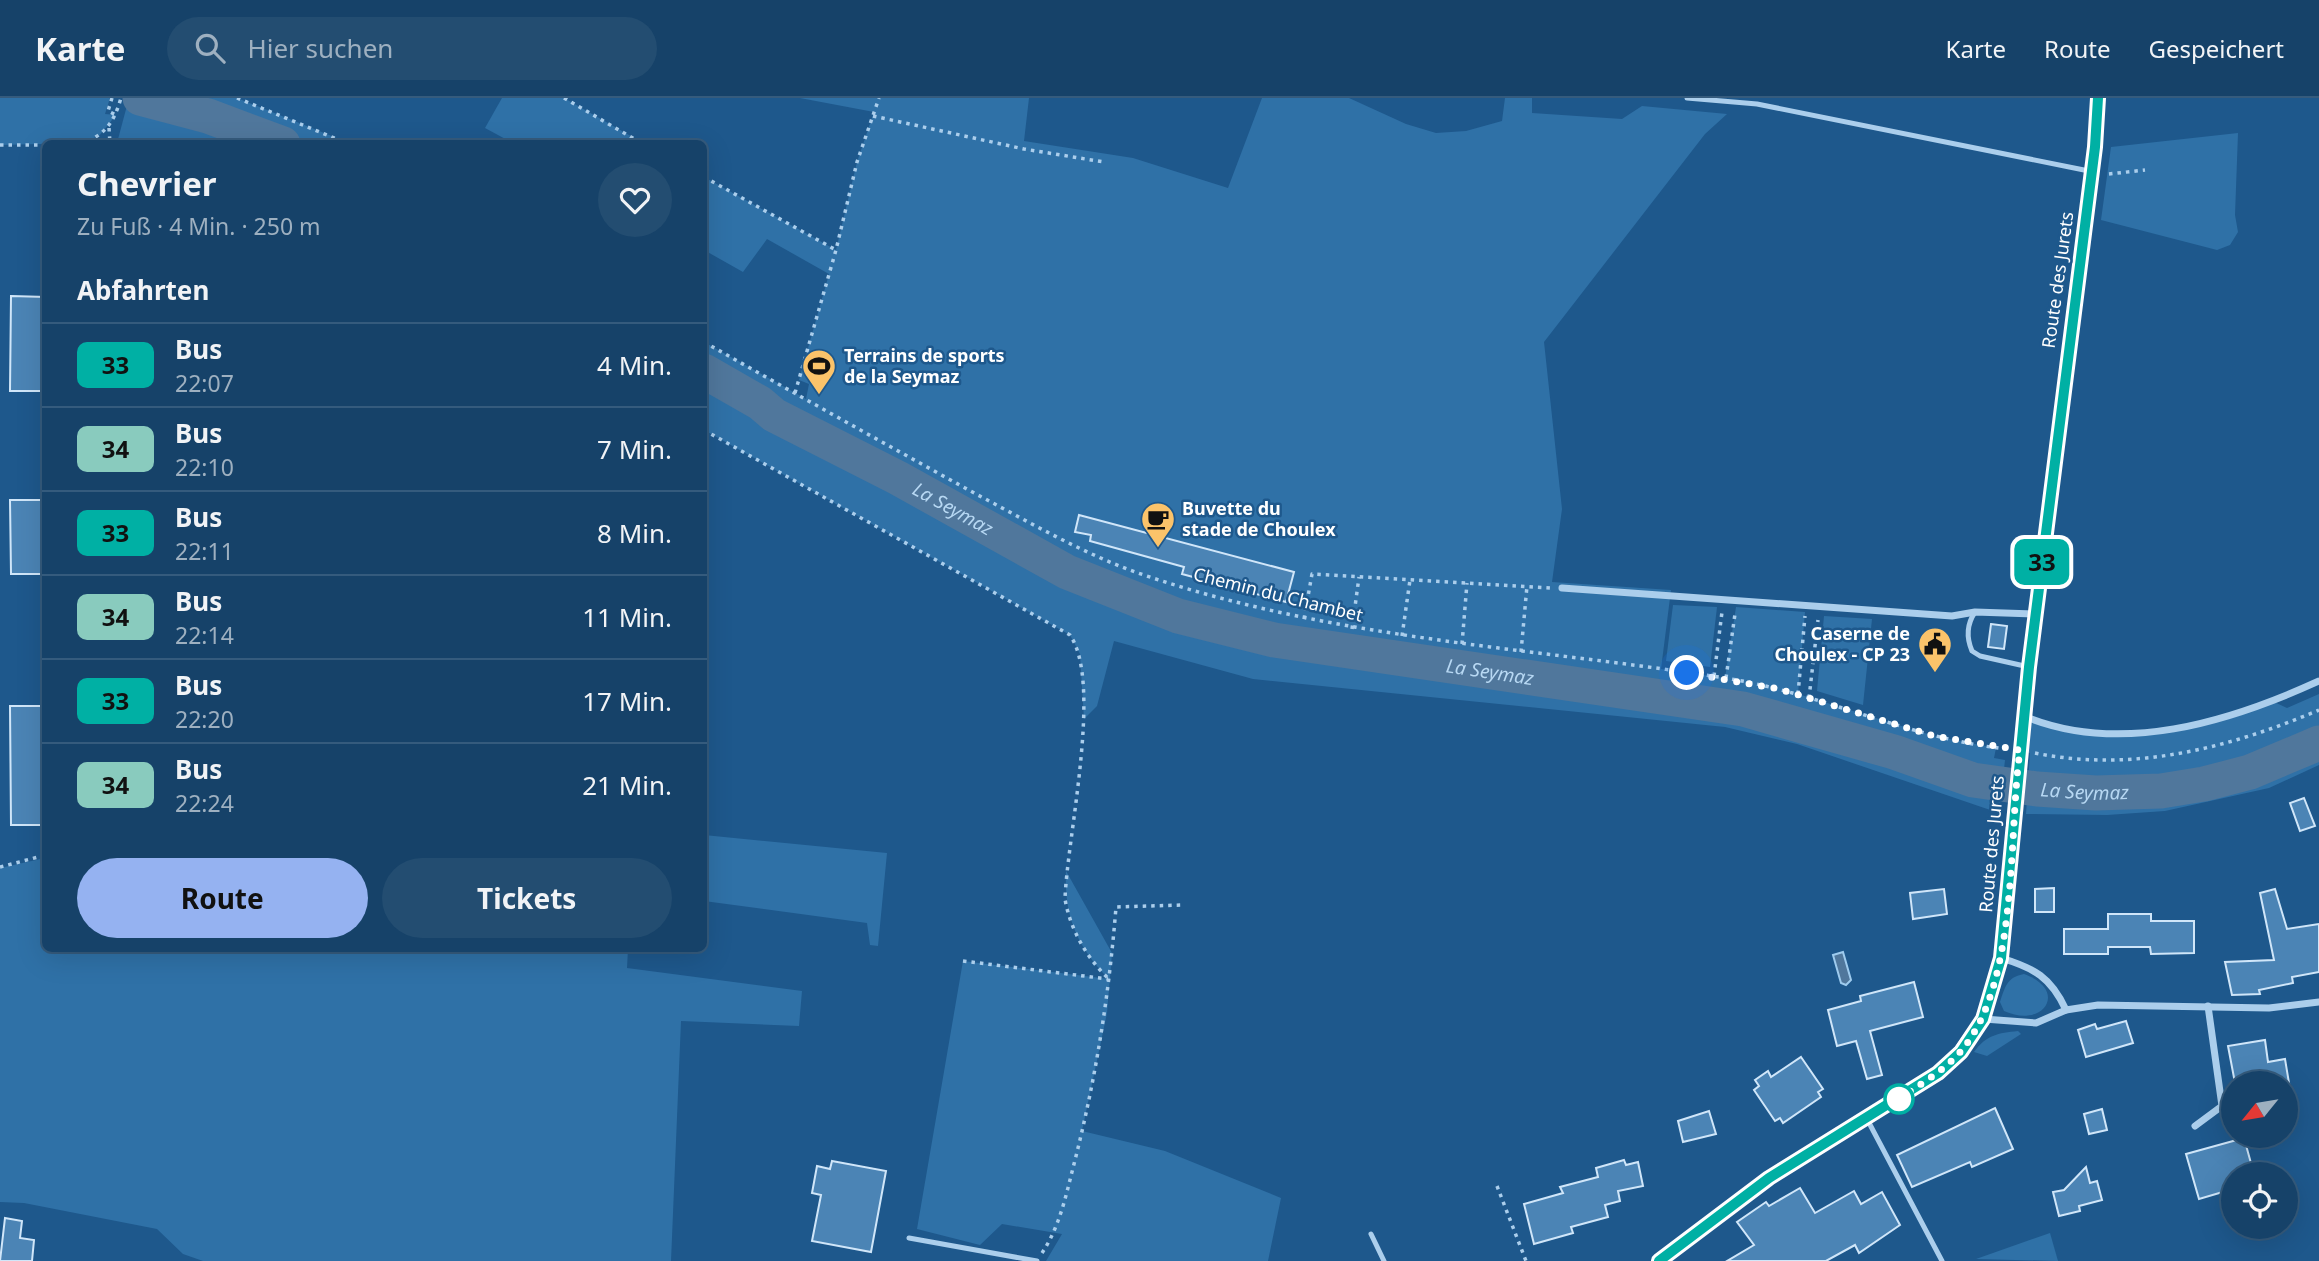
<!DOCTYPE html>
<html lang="de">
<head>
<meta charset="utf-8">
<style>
	body { margin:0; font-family:"Noto Sans",sans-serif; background:#234d71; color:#f1f3f6; height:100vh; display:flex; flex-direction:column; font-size:26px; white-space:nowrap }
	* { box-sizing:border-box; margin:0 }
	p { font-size:23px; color:#9eb0c0 }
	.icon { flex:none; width:38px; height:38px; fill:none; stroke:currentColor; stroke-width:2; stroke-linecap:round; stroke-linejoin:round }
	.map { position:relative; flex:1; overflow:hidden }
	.side { position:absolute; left:42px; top:42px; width:665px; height:812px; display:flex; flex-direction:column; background:#164269; border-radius:10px; box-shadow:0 7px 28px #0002,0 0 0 2px #355b7d }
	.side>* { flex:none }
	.badge { padding:0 14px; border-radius:10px; font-size:24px; line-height:46px }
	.needle { width:46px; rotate:240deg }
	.tools { position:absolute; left:2221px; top:973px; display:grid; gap:14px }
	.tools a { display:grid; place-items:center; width:77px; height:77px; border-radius:50%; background:#164269; box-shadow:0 7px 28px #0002,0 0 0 2px #355b7d; font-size:35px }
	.you { position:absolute; width:35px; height:35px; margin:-18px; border:5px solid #fff; border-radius:50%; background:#1a73e8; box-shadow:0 0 0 10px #1a73e833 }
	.map>.badge { position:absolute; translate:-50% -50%; box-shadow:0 0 0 4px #fff }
	h2 { padding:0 35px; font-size:26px; line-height:63px }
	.round { display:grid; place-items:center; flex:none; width:74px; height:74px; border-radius:37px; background:#234d71 }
	.summary { display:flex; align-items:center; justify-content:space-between; height:119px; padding:0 35px }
	h1 { font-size:33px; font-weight:700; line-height:52px }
	.action { display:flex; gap:14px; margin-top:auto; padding:14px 35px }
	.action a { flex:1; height:80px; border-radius:42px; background:#95b2f1; color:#111; font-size:28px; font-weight:700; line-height:80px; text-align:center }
	.action a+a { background:#234d71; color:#f1f3f6 }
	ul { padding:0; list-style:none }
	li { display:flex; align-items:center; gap:21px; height:84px; padding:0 35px; border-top:2px solid #355b7d }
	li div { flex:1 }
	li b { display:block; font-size:26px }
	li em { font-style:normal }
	li .badge { min-width:77px; font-weight:700; text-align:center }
	header { display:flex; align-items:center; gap:42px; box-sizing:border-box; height:98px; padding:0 35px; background:#164269; border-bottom:2px solid #355b7d }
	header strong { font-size:33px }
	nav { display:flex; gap:38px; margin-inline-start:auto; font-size:24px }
	.search { width:490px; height:63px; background:#234d71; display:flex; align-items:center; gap:18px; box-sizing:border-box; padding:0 24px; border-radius:38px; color:#9eb0c0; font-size:26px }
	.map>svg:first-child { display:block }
</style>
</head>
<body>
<header>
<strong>Karte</strong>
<div class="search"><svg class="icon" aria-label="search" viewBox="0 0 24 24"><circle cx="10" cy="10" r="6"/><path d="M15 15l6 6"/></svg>Hier suchen</div>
<nav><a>Karte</a><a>Route</a><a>Gespeichert</a></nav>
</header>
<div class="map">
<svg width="2319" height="1163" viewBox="0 0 2319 1163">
	<rect width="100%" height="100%" fill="#1e588c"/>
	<g fill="#2f71a7">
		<path d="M0,0H110L105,16L116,17L99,38L80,45L0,47Z"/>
		<path d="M129,0H237L349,45H110V43L117,45Z"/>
		<path d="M502,0H564L643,45H513L485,30Z"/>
		<path d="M800,0H1029L1024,43L1133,60L1228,90L1262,0H1349L1406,26L1436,35L1466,33L1502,23L1505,0H1532V15L1622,21L1642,8L1727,16L1705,36L1544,244L1562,411L1552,484L1671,492L1661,571L1725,580L1736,509L1805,514L1798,596L1934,638L1996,650L1994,660L2005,662L1999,715L1797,646L1725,629L1253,581L1114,543L1097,608L1084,621L1080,556L1070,537L704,332V244L806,301L809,286L799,282L829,176L767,141L743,174L704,152V79L836,152L857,64L874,14Z"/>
		<path d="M2238,35L2235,117L2238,134L2230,147L2217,152L2101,122L2111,49Z"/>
		<path d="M1673,507L1717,509L1710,569L1666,563Z"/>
		<path d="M1824,518L1872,521L1863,607L1817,593Z"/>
		<path d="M2319,596V667L2269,690L2165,713L2107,717L2026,716L2030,655L2019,652L2023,618L2090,636L2169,631L2272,603L2287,610Z"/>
		<path d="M704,737L887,755L878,848L870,847L867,825L704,803Z"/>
		<path d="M45,760L46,850L628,851L627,870L802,893L799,928L681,923L671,1163H203L183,1156L157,1131L24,1105L0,1104V770Z"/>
		<path d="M1066,773L1112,855L1107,915L1082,1033L1165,1053L1281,1100L1268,1163H1046L1062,1136L1002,1126L980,1147L917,1131L963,863L1109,881C1077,849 1064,818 1066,773Z"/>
		<path d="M2024,876C2069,892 2044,931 2004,913L2000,904C2005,889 2007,879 2024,876Z"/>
		<path d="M2018,933L2021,936L1987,958L1974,954C1986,937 1998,935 2018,933Z"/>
		<path d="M2050,1135L2058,1163L1976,1161Z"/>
	</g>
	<path fill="#50779c" stroke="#9ecbee" stroke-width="2" d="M1843,854L1851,882L1846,887L1841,885L1833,857Z"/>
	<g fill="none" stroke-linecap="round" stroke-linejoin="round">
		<g stroke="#50779c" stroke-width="35">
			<path d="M140,0L208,18L283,46"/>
			<path id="s1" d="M704,273L760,305L774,317L898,380L1067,474L1178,518L1274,542L1743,611L1894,654L1973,682L2037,691L2096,695L2161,693L2204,686L2250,674L2319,645"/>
		</g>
	</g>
	<g fill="#4b84b5" stroke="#d0e6f9" stroke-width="2">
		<path d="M11,198L46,199V293H10Z"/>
		<path d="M10,402H46V476H11Z"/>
		<path d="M1079,417L1294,474L1286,504L1182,476L1184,469L1090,443L1091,437L1075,434Z"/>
		<path d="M1991,526L2007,528L2004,551L1988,549Z"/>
		<path d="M10,608H46V727H11Z"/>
		<path d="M2304,700L2315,728L2300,733L2290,705Z"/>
		<path d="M2054,790V814H2035V791Z"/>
		<path d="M1944,791L1947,816L1913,821L1910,795Z"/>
		<path d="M2275,791L2287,831L2319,826V874L2292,879L2293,885L2259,892L2260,896L2232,897L2225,864L2274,862L2260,795Z"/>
		<path d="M2108,816H2151V823H2194V855L2151,856L2150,849H2108V856H2064V831H2108Z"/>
		<path d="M1914,884L1923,919L1870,933L1882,977L1867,981L1856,943L1837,948L1828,912L1861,903L1860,898Z"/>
		<path d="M2126,923L2133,945L2086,959L2078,932L2095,926L2097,931Z"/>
		<path d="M2265,942L2268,964L2285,961L2289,985H2235L2228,948Z"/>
		<path d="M1801,959L1823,991L1818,994L1821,999L1783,1025L1780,1020L1775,1023L1754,992L1759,988L1755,982L1768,973L1771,979Z"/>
		<path d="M1995,1010L2013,1051L1972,1069L1970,1064L1912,1089L1897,1057Z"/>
		<path d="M2102,1011L2107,1032L2089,1036L2084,1016Z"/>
		<path d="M1709,1013L1716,1036L1683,1044L1678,1023Z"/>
		<path d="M2244,1040L2254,1076H2233V1091L2199,1101L2186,1056Z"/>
		<path d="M1624,1062L1626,1067L1638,1064L1643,1088L1618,1093L1620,1103L1605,1107L1608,1119L1571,1129L1573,1135L1534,1146L1524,1106L1563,1095L1560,1089L1598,1079L1596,1070Z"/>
		<path d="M832,1063L886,1073L871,1154L812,1143L821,1097L812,1095L817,1068L830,1071Z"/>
		<path d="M2086,1069L2090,1085L2097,1083L2102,1102L2079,1108L2080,1113L2059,1118L2053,1094L2064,1092Z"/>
		<path d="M1800,1090L1815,1115L1854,1093L1861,1106L1882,1094L1900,1127L1859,1155L1855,1147L1826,1163H1727L1754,1147L1737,1124L1766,1104L1769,1108Z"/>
		<path d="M5,1120L22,1123L20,1140L34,1142L32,1163H0Z"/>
	</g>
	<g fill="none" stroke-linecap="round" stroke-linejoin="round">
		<g stroke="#abceec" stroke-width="3.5" stroke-dasharray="3.5 5" stroke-linecap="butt">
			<path d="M112,0L108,13L116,17"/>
			<path d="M237,0L349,46"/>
			<path d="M564,0L643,46"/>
			<path d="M873,18L1024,51L1104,64"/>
			<path d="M109,30L110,46"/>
			<path d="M110,43L119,46"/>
			<path d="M80,46C105,38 114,24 121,0"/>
			<path d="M0,47H46"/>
			<path d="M2109,76L2145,72"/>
			<path d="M704,79L836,152"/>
			<path d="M704,244C794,295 885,346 976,396C1029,424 1082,455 1138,475C1329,541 1527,549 1725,580C1821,595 1910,641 2007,651"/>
			<path d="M795,295L836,152L857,64L879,0"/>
			<path d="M704,332L1070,537C1103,585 1067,739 1065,801C1070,831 1087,861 1110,882"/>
			<path d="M1304,521L1312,476L1551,490"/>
			<path d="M1352,531L1359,479"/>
			<path d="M1402,538L1410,482"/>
			<path d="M1462,546L1467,485"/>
			<path d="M1521,554L1527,488"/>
			<path d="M1714,578L1722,514"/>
			<path d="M1726,580L1735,516"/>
			<path d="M1798,596L1805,518"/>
			<path d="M1809,600L1818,522"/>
			<path d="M2035,655C2133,675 2229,650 2319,612"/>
			<path d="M0,769L46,757"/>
			<path d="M963,863L1108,881"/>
			<path d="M1497,1088L1526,1163"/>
			<path d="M1042,1155C1060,1128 1066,1097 1074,1066C1096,980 1109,897 1116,809L1183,807"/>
		</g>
		<g stroke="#abceec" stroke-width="5">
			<path d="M1687,0L1757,6L2089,73"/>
			<path d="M1975,514C1967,526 1966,539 1972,553L1980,558L2029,569"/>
			<path d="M1867,1021L1942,1163"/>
			<path d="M1371,1136L1384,1163"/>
			<path d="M909,1140L1037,1163"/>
		</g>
		<g stroke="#abceec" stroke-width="7">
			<path d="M1562,490L1952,518L1975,514L2035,516"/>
			<path d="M2024,618C2120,658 2229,624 2319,583"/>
			<path d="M2001,860C2034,870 2051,879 2066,912"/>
			<path d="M1984,921L2036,925L2066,912L2098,907L2269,910L2319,904"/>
			<path d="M2195,1028L2222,1008L2208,908"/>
		</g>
		<path stroke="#d7e9f9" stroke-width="14" d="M1659,1163L1769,1080L1938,975L1960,954L1983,921L2001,860L2029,569L2095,49L2098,0"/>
	</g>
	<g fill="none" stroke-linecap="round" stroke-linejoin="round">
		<g stroke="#fff" stroke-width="16">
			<path id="line" d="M1659,1163L1769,1080L1938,975L1961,954L1983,921L2001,860L2029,569L2095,49L2098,0"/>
		</g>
		<use href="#line" stroke="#00b0a4" stroke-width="10"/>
		<path stroke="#fff" stroke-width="7" stroke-dasharray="0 12.6" d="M1687,575L1779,591L1934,638L2020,652C2008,740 2019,885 1961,953C1944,973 1917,988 1899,1001"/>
	</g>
	<defs>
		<g id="stadium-pin" transform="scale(1.75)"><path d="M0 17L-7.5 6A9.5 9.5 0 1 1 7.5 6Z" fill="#fbc36a" stroke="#1e588c"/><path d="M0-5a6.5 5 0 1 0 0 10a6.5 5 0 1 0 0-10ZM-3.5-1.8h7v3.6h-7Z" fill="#111"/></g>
		<g id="cafe-pin" transform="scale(1.75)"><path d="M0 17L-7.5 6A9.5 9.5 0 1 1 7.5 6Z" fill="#fbc36a" stroke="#1e588c"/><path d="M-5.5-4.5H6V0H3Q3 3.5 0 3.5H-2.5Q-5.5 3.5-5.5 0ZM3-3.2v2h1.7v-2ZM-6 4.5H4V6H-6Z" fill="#111"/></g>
		<g id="civic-pin" transform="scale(1.75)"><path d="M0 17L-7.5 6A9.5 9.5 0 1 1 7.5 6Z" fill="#fbc36a" stroke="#1e588c"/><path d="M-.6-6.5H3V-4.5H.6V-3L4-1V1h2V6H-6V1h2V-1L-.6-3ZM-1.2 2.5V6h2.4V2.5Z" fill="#111"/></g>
	</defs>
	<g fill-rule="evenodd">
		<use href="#stadium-pin" x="819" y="268"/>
		<use href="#cafe-pin" x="1158" y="421"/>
		<use href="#civic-pin" x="1935" y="546"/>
	</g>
	<circle fill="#fff" stroke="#00b0a4" stroke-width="3.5" cx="1899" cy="1001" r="14"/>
	<g text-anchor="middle" stroke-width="5" stroke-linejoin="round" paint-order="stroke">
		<g font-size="18" fill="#fff" stroke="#1e588c">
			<text transform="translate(2058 182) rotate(-82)" y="6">Route des Jurets</text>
			<text transform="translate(1278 497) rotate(14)" y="6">Chemin du Chambet</text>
			<text transform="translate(1992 746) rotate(-85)" y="6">Route des Jurets</text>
		</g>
		<g font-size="18" font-weight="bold" fill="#fff" stroke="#1e588c" text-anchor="start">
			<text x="844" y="264">Terrains de sports<tspan x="844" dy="21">de la Seymaz</tspan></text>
			<text x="1182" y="417">Buvette du<tspan x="1182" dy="21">stade de Choulex</tspan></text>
			<text x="1910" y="542" text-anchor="end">Caserne de<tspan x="1910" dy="21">Choulex - CP 23</tspan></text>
		</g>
		<g font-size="19" font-style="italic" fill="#b7d8f3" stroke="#1e588c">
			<text dy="7" stroke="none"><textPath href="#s1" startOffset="285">La Seymaz</textPath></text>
			<text dy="7" stroke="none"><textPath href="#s1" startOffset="852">La Seymaz</textPath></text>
			<text dy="7" stroke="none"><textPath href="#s1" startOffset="1461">La Seymaz</textPath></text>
		</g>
	</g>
</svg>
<div class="tools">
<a><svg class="needle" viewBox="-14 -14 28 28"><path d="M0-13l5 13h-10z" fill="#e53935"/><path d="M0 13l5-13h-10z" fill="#9eb0c0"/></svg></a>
<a><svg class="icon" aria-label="locate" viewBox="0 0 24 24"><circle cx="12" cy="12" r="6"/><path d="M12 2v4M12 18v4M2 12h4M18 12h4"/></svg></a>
</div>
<div class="you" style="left:1687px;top:575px"></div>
<b class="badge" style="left:2042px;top:464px;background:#00b0a4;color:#111">33</b>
<section class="side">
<div class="summary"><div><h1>Chevrier</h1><p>Zu Fuß · 4 Min. · 250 m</p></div><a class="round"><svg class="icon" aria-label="heart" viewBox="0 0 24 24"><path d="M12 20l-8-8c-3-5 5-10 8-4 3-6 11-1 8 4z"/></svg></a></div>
<h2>Abfahrten</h2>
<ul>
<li><span class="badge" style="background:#00b0a4;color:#111">33</span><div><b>Bus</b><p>22:07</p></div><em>4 Min.</em></li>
<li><span class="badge" style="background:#89cbbe;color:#111">34</span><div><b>Bus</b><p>22:10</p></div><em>7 Min.</em></li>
<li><span class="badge" style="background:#00b0a4;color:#111">33</span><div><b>Bus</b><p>22:11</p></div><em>8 Min.</em></li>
<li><span class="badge" style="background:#89cbbe;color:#111">34</span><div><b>Bus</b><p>22:14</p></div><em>11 Min.</em></li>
<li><span class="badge" style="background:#00b0a4;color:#111">33</span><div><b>Bus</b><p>22:20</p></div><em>17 Min.</em></li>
<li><span class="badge" style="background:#89cbbe;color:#111">34</span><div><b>Bus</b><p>22:24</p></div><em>21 Min.</em></li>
</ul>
<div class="action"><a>Route</a><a>Tickets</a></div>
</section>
</div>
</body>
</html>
